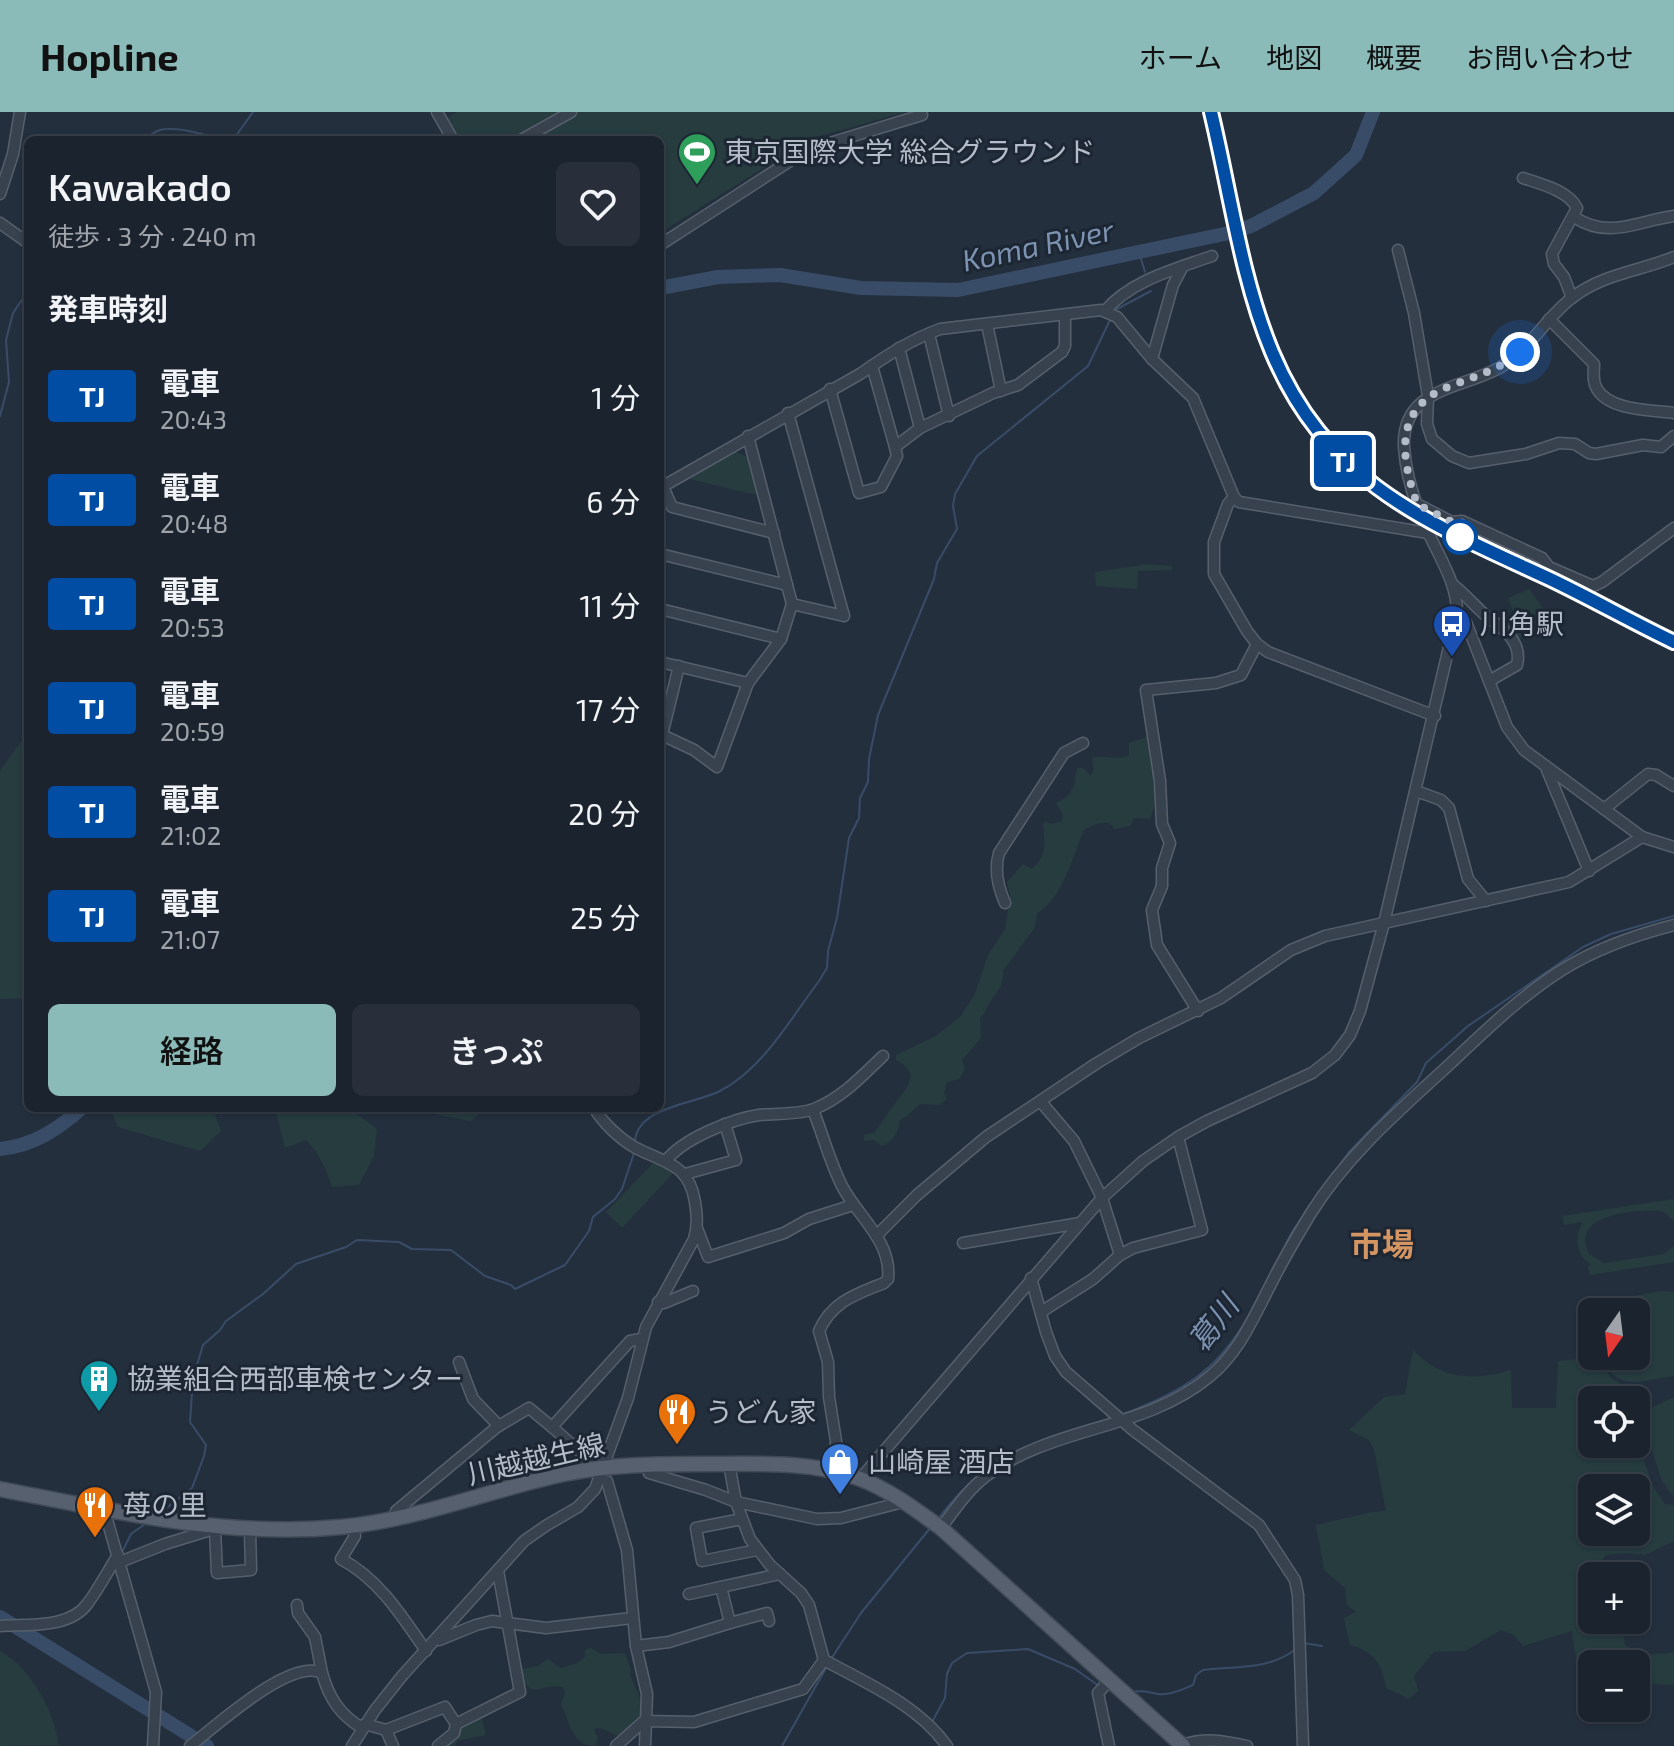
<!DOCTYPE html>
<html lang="ja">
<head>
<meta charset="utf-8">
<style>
	body { margin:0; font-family:"Exo 2","Noto Sans JP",sans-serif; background:#282f3a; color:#f1f3f6; height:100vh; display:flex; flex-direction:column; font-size:30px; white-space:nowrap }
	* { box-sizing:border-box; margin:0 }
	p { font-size:26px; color:#a0a4aa }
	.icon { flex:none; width:44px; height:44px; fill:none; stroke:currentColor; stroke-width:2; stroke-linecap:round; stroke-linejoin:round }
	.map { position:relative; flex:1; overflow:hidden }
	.sheet { position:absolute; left:24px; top:24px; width:640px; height:976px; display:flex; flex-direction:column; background:#1b232e; border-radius:12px; box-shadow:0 2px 6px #0004,0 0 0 2px #39404a }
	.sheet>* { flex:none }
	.badge { padding:0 16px; border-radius:6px; font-size:28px; line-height:52px }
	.needle { width:52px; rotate:194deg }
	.fabs { position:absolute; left:1578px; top:1186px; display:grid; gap:16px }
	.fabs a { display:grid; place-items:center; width:72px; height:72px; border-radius:12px; background:#1b232e; box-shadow:0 2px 6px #0004,0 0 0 2px #39404a; font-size:40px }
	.you { position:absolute; width:40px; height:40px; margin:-20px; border:6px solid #fff; border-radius:50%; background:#1a73e8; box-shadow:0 0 0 12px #1a73e833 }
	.map>.badge { position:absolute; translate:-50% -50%; box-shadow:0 0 0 4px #fff }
	h2 { padding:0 24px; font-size:30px; line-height:72px }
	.round { display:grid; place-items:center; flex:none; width:84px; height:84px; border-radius:12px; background:#282f3a }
	.overview { display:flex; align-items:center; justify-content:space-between; height:136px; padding:0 24px }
	h1 { font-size:38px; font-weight:600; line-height:60px }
	.button { display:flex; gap:16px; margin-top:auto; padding:16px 24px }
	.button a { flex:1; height:92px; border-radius:12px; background:#8bbbb9; color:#111; font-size:32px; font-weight:600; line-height:92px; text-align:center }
	.button a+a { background:#282f3a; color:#f1f3f6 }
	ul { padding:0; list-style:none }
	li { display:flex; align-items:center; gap:24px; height:104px; padding:0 24px }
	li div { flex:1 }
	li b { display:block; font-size:30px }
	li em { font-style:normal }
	li .badge { min-width:88px; font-weight:700; text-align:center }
	header { display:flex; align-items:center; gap:48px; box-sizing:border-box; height:112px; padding:0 40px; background:#8bbbb9; color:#111 }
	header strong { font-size:38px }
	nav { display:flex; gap:44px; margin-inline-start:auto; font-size:28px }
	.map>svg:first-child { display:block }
</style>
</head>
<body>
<header>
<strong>Hopline</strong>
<nav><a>ホーム</a><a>地図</a><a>概要</a><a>お問い合わせ</a></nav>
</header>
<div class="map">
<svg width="1674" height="1634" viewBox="0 0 1674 1634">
	<rect width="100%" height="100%" fill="#242f3e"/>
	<g fill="#263c3f" fill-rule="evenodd">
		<path d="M457,0H906L809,27L660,121V28H458L446,7Z"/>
		<path d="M731,338L750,346L760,384L685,366Z"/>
		<path d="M1148,452L1172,454V458L1138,459L1137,477L1096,474L1095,460Z"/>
		<path d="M1529,477L1550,505L1516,529L1501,511L1514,502L1508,486Z"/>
		<path d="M28,620V886L0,887V659Z"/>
		<path d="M1147,625C1159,642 1159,689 1150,707L1134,706L1130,714L1115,717L1109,711H1099L1084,718C1071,748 1065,782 1037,802L1035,815L1003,859C1004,873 998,878 991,889C986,896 987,900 980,906L981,926L962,948L965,957L959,967L947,970L944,982L947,987L938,993L920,992L907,1004L900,1008C899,1018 893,1031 882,1034L874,1028L864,1029V1023L874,1021C880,1012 886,1004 893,994C904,978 924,963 896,948V943L936,924L961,904L975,882L988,843L1005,817L1010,784L1007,770L1023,752L1032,757C1047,743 1045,731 1043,713L1045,709L1051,712L1062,709L1063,703L1056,691C1074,683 1074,673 1077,656H1084L1090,664L1094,659L1092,646C1106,642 1115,650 1129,643V631Z"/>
		<path d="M110,996H213L221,1019L200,1039L118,1015Z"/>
		<path d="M275,996H349L377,1017L374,1044L359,1073L332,1075C327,1058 319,1041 306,1028L285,1036Z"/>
		<path d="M421,996H475L478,1003L470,1009L424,1000Z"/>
		<path d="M655,1049L675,1059L622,1116L606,1100Z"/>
		<path d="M1674,1087V1109L1664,1100L1659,1099C1634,1098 1569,1102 1589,1142L1604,1151L1664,1142L1674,1134V1150L1590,1163L1588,1154L1591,1153C1575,1141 1574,1126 1583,1110L1564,1113L1562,1104Z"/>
		<path d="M1661,1179L1674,1180V1264C1640,1269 1618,1281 1600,1244H1636V1200H1597C1614,1186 1640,1183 1661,1179Z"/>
		<path d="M1593,1196L1592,1244H1597L1611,1266L1624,1274L1628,1288H1592V1332H1636V1326L1653,1374L1665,1392L1674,1393V1429L1645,1443L1627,1441L1606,1443L1596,1459L1578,1472L1584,1489L1592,1494V1508H1621L1625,1533C1639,1544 1656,1543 1674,1540V1573L1636,1571V1552H1592V1568C1574,1555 1575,1539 1572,1519L1523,1534L1514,1523L1501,1518L1465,1539L1434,1540L1414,1564L1418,1579L1409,1587L1386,1576C1382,1552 1374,1539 1350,1533L1344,1506L1356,1500L1347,1493L1345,1476L1324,1458L1316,1413L1372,1400L1386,1399L1374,1338L1369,1328L1349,1318L1384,1285L1405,1282L1413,1238C1441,1268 1475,1269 1511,1258L1512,1296H1556L1558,1249L1579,1247L1577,1199ZM1592,1376H1636V1420H1592Z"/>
		<path d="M1674,1285V1385L1662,1369L1640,1301Z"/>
		<path d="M591,1536L601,1542L625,1541L631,1558L630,1563C643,1588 649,1610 619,1625L604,1617L596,1616L594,1618L598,1626L596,1634C571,1634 570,1610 561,1592L565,1581L563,1575C541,1570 532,1590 520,1562L522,1557L538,1554L548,1547L560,1556L577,1551L585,1545V1538Z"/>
		<path d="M0,1539C32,1557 53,1598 59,1633L0,1634Z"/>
		<path d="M481,1602L486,1623L457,1629L455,1634H441L458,1614Z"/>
	</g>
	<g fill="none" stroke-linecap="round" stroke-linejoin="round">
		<g stroke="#394c67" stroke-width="2">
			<path d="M143,28C148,25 154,20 160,18C174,14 206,22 219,28"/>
			<path d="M233,28L253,0"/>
			<path d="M1139,140L1145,160"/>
			<path d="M1117,197L1151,179"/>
			<path d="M0,304L9,270L6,228L13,201L28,179"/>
			<path d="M635,1030C636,995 695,992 720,979C763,957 791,906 819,869L827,856L828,839L837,806L849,726L859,706L860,686L868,670L869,647L878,603L934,467L937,451L957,417L953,394L955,382L977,344L1088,254L1110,208"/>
			<path d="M1328,1069L1349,1040L1417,970L1426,951L1468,914L1583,835L1611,822L1674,804"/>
			<path d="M1259,1185L1292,1120L1319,1080"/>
			<path d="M1121,1303C1179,1281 1216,1261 1248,1205"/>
			<path d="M160,1401L192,1376L204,1344L206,1333L190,1310L193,1266L203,1233L220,1218L226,1209L263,1182L296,1152L346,1135L357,1128L399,1130L412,1137L451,1138L485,1164L511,1173L515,1177L565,1153L589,1119L593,1105L615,1087L622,1077L634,1041"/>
			<path d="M938,1407C965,1372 992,1346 1035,1332"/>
			<path d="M123,1438L131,1422L145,1412"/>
			<path d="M1304,1531L1322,1534"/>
			<path d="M831,1547L861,1501L931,1415"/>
			<path d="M1130,1580C1143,1578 1147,1580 1158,1582C1169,1584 1183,1577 1193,1573L1196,1563L1203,1558C1236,1554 1269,1558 1296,1537"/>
			<path d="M931,1612L945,1586L947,1562L952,1551L967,1541L1028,1537L1075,1557L1099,1574"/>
			<path d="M782,1634L826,1556"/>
		</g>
		<g stroke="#394c67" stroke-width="14">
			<path d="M660,176L718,165L780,163L861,176L958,178L1229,121L1251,114L1314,81L1356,43L1373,0"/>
			<path d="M0,1037C33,1034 58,1017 82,996"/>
			<path d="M0,1505L207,1634"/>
		</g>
		<g stroke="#565f6c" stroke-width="13">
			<g id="minor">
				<path d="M437,0L453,28"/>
				<path d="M521,28L571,0"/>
				<path d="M1523,66C1541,72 1569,79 1577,96L1552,142L1554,152L1564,165L1572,186"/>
				<path d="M0,82L13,42L20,0"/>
				<path d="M1574,105C1609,128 1637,109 1674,104"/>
				<path d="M0,111L28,131"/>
				<path d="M660,133L807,38L922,3"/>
				<path d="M1398,138L1414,201L1428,284L1427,312L1432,327L1452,344L1469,351L1526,342L1559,331L1575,332L1589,341L1596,342L1643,333L1661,335L1674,324"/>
				<path d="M1105,199C1131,168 1176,157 1212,144"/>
				<path d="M1549,207L1594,252C1594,260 1592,269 1597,277C1610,299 1652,298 1674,301"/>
				<path d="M987,212L1001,279"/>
				<path d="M929,222L949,304"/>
				<path d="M899,236L920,316"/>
				<path d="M1152,247L1173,173L1183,154"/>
				<path d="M872,254L895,335"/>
				<path d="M830,277L859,381L881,375L897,344L895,335L920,316L993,281L1018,273L1062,240L1065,234V203"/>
				<path d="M788,301L844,504L792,492"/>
				<path d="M663,375L672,395L774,421"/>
				<path d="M660,376L860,262C886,244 910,228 940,217L1101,198L1117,205L1152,247L1193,286L1234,385L1239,390L1428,421"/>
				<path d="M1234,385L1228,392L1214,430V462L1247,519L1257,532L1268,540L1435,604"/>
				<path d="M1417,392L1452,410L1462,409L1542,446L1549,455L1593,474L1602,470L1674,416"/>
				<path d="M660,442L787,473"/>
				<path d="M1452,472C1464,481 1474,493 1485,503C1501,516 1523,528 1517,553L1489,569"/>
				<path d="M660,497L781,527"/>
				<path d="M1457,501L1466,510L1507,615L1524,638L1642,725L1674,735"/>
				<path d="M660,550L748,571"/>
				<path d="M660,622L694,638L717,655L748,571L781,527L792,492L748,324"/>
				<path d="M662,623L679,554"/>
				<path d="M1547,658L1589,759"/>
				<path d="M1416,679L1441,688L1449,696L1468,767L1486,789"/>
				<path d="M1604,697L1648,662L1656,663L1674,674"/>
				<path d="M1005,791C998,775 994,758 999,741L1064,641L1083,631"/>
				<path d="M1198,899L1157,833L1152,798L1162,774V756L1170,731L1162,712L1160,669L1146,578L1216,571L1241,563L1257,532"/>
				<path d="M1041,990L1074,1029L1102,1086L1120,1143"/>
				<path d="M813,998C823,1023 830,1050 842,1074C858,1105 892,1129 888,1167L884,1171C857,1182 832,1189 819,1219L828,1250L829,1285L836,1329L835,1360"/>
				<path d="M666,1049C682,1027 732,1007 759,1003C776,1001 798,1003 814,997C842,986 862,964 883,944"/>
				<path d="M685,1062L736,1048L725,1012"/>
				<path d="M697,1116L708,1145L784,1121L809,1107L853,1093"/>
				<path d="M877,1123L917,1083L986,1025L1097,951L1139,926L1221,886L1291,838L1325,824L1569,770L1642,725"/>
				<path d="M963,1131L1080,1111"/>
				<path d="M1031,1166L1046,1220L1055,1244L1066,1260L1133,1318L1259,1413L1295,1468L1298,1483L1303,1634"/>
				<path d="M658,1190L664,1191L693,1179"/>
				<path d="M1041,1200L1093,1167L1120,1143L1133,1136L1202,1118L1178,1025"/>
				<path d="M459,1250L473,1287L499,1314"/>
				<path d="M586,1345L552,1315L630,1229L641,1227"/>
				<path d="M648,1352L649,1361L706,1378L736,1390L817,1407L841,1406L903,1390"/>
				<path d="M729,1352L736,1390L750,1427L770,1453L801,1481L809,1493L824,1548C866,1571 918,1593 947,1634"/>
				<path d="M860,1367L1102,1086L1143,1049L1178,1025L1207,1009L1312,961L1335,943L1350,923L1360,899L1384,811L1457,501C1457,472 1441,448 1429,422C1416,395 1406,365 1404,335C1401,273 1468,277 1504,253C1531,236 1547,204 1573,185C1603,162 1640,159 1674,145"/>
				<path d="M607,1369L627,1438L636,1534L647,1582L645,1634"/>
				<path d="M104,1397L156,1580L153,1634"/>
				<path d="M399,1406L396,1399L497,1315L529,1296L552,1315"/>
				<path d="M742,1407L696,1416L702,1449L757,1438"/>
				<path d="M353,1413L355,1424L341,1447C379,1467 402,1504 426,1539"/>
				<path d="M941,1416C955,1397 969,1376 989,1362C1054,1314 1145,1318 1209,1265C1240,1240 1254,1204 1272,1170C1284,1146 1297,1124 1311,1101C1347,1043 1401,997 1451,951C1486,918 1521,884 1562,858C1597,836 1635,823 1674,813"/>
				<path d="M215,1417L217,1461L251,1458L250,1418"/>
				<path d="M120,1450L165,1432L217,1416"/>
				<path d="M689,1482L780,1462"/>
				<path d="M297,1493L298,1501L315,1525L322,1561"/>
				<path d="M730,1511L767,1501L769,1509"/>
				<path d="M0,1514C28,1512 70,1517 88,1491C99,1476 108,1459 118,1443"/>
				<path d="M439,1528L476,1513L492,1509L546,1516L632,1506"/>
				<path d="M636,1534L669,1530L730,1511L721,1475"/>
				<path d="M365,1612L386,1618L445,1595L456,1612L454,1621L438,1634"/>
				<path d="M456,1612L520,1580L498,1459"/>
				<path d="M386,1618L393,1634"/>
				<path d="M1182,1633C1205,1625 1224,1629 1247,1634"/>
				<path d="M190,1634C216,1614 291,1545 322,1561C329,1586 340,1603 362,1616"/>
				<path d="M352,1634L375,1598L402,1564L524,1429L547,1413L578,1395L595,1377L628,1286L646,1215L694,1127C698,1114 697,1103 695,1090C689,1051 664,1051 634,1035C619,1026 603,1011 594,996"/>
				<path d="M616,1634L644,1609L694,1610L803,1577L824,1548"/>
				<path d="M1109,1634L1098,1581L1110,1568"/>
			</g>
		</g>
		<g stroke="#414a57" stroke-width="17">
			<path id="major" d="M0,1377C113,1399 225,1426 341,1415C417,1408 489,1378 564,1362C612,1352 660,1352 708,1352C757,1352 811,1349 858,1366C888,1377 915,1397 941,1416L1183,1634"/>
		</g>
		<use href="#minor" stroke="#38414e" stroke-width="10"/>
		<use href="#major" stroke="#56606e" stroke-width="14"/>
		<g stroke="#5a6575" stroke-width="5">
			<path id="rail" d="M1211,0C1230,76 1242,169 1272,240C1329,374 1428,410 1550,467C1592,487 1632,510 1674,530"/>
		</g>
		<use href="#rail" stroke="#1d2633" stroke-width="2" stroke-dasharray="6" stroke-linecap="butt"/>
	</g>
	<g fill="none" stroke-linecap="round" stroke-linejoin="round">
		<g stroke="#fff" stroke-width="18">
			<path id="line" d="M1211,0C1230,79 1241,166 1272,240C1328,373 1429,411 1550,467C1592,487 1632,510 1674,530"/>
		</g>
		<use href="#line" stroke="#004da3" stroke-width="12"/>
		<path stroke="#b4bcc9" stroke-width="8" stroke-dasharray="0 14.4" d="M1460,425L1462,409L1452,410L1417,392C1401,345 1393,297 1448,275C1474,264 1498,259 1520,240"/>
	</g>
	<defs>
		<g id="stadium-pin" transform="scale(2)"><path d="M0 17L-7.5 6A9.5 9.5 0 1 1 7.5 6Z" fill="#2e9e5b" stroke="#1d2633"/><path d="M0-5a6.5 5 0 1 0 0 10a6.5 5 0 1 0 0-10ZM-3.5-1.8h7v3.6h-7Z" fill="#fff"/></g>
		<g id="bus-pin" transform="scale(2)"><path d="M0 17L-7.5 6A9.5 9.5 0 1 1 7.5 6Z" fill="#1a4fb4" stroke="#1d2633"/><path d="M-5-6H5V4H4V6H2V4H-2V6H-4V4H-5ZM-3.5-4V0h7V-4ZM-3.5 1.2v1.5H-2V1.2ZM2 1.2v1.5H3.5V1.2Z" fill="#fff"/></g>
		<g id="building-pin" transform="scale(2)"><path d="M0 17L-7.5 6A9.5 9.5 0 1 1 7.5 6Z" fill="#0f9aa8" stroke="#1d2633"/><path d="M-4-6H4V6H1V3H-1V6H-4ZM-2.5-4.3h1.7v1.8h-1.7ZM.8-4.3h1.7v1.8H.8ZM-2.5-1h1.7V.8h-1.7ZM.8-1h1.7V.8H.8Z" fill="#fff"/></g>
		<g id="restaurant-pin" transform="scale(2)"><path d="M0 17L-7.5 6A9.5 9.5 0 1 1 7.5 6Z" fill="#e8710a" stroke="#1d2633"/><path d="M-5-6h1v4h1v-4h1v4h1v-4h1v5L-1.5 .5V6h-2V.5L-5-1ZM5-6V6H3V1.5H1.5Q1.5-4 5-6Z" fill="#fff"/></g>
		<g id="shop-pin" transform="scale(2)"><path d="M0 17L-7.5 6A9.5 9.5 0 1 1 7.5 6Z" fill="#3f7fe0" stroke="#1d2633"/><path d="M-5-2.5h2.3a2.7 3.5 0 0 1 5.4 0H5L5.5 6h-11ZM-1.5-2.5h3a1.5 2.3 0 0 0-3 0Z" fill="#fff"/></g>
	</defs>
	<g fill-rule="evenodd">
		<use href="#stadium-pin" x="697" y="40"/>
		<use href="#bus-pin" x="1452" y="512"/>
		<use href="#building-pin" x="99" y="1267"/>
		<use href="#restaurant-pin" x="677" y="1300"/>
		<use href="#shop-pin" x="840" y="1350"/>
		<use href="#restaurant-pin" x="95" y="1393"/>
	</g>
	<circle fill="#fff" stroke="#004da3" stroke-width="4" cx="1460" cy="425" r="16"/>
	<g text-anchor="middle" stroke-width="6" stroke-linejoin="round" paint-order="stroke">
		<g font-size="28" fill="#b4bcc9" stroke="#1d2633" text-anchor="start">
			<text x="725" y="50">東京国際大学 総合グラウンド</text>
			<text x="1480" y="522">川角駅</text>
			<text x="127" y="1277">協業組合西部車検センター</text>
			<text x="705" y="1310">うどん家</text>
			<text x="868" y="1360">山崎屋 酒店</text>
			<text x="123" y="1403">苺の里</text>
		</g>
		<g font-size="28" fill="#b4bcc9" stroke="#1d2633">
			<text transform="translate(536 1347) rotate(-13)" y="10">川越越生線</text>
		</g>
		<g font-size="30" font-style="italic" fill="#7c92b1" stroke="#1d2633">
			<text transform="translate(1038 134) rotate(-12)" y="10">Koma River</text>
			<text transform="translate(1214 1212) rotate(-53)" y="10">葛川</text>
		</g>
		<g font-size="32" font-weight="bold" fill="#d59563" stroke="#1d2633">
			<text x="1382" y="1144">市場</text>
		</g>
	</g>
</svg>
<div class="fabs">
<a><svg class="needle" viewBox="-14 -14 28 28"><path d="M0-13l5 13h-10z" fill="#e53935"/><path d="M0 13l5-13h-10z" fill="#a0a4aa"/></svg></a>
<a><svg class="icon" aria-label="locate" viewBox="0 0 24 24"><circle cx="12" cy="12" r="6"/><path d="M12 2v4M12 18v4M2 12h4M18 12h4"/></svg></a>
<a><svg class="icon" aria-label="layers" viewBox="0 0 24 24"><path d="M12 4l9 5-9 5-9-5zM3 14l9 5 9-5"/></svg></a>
<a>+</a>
<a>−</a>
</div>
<div class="you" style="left:1520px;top:240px"></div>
<b class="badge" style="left:1343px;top:349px;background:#004da3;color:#fff">TJ</b>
<section class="sheet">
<div class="overview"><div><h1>Kawakado</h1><p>徒歩 · 3 分 · 240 m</p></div><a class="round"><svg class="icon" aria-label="heart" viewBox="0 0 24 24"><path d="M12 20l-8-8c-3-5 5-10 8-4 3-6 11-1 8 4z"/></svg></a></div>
<h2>発車時刻</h2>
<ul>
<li><span class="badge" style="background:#004da3;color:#fff">TJ</span><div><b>電車</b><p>20:43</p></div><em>1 分</em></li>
<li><span class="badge" style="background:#004da3;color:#fff">TJ</span><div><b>電車</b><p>20:48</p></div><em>6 分</em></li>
<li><span class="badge" style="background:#004da3;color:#fff">TJ</span><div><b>電車</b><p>20:53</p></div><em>11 分</em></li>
<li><span class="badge" style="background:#004da3;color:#fff">TJ</span><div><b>電車</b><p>20:59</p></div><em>17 分</em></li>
<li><span class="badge" style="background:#004da3;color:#fff">TJ</span><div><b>電車</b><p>21:02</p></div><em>20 分</em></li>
<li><span class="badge" style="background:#004da3;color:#fff">TJ</span><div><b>電車</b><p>21:07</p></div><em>25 分</em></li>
</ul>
<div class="button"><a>経路</a><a>きっぷ</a></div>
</section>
</div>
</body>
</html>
